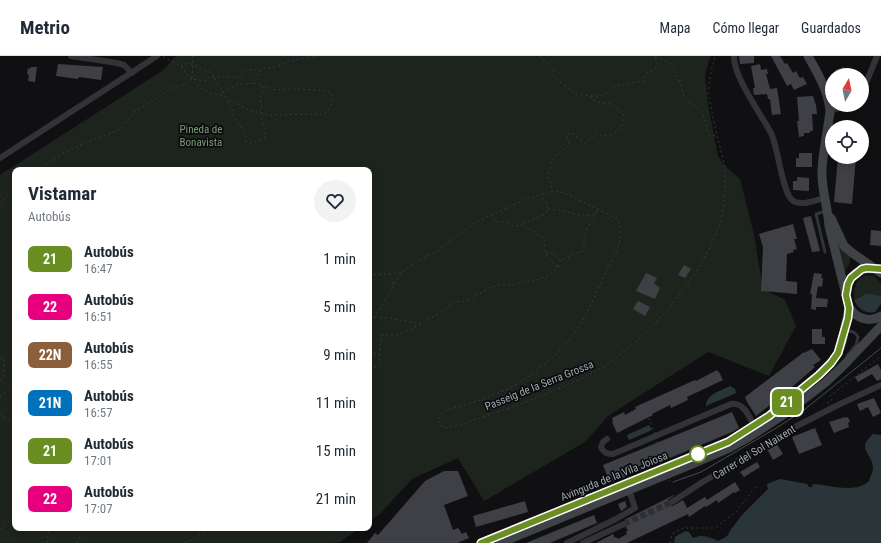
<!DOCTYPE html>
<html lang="es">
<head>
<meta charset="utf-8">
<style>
	body { margin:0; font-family:"Roboto Condensed",sans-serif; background:#f2f2f3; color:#1f2937; height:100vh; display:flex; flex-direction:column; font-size:15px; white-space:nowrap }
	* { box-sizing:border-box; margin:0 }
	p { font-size:13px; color:#747a83 }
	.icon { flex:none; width:22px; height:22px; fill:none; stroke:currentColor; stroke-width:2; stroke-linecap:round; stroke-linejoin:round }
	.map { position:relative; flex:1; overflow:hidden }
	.details { position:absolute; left:12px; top:111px; width:360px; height:364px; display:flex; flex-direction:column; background:#fff; border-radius:8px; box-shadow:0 2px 6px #0003 }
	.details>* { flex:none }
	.badge { padding:0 8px; border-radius:6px; font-size:14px; line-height:26px }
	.needle { width:26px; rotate:9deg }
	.controls { position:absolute; left:825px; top:12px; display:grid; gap:8px }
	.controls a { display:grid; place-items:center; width:44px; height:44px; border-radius:50%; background:#fff; box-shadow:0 2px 6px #0003; font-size:20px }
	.map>.badge { position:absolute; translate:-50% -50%; box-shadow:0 0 0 2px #fff }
	.round { display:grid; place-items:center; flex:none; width:42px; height:42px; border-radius:21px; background:#f2f2f3 }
	.head { display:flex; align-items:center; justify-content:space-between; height:68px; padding:0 16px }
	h1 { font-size:19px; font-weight:700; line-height:30px }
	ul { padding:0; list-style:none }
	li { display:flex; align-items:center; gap:12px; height:48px; padding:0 16px }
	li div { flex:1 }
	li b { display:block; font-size:15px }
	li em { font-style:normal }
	li .badge { min-width:44px; font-weight:700; text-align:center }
	header { display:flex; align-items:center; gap:24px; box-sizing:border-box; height:56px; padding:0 20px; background:#fff; border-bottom:1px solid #e0e1e3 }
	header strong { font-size:19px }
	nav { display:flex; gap:22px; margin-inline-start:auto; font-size:14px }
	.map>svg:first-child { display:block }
</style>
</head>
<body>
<header>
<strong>Metrio</strong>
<nav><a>Mapa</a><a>Cómo llegar</a><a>Guardados</a></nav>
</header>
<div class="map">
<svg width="881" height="487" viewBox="0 0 881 487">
	<rect width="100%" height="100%" fill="#101012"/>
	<g fill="#1d241d">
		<path d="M176,0H710L705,20L708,49L718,100L725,110L740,123L754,179L763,233L785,244L796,270L769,320L708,296L608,360L585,386L484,445L458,402L412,423L380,458L369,466V114H15V472H360L340,486L325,487H0V119L162,15Z"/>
		<path d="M840,187L851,200L849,209L844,215L838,189Z"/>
		<path d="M867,219L874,220L881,227V240C871,236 863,238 854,244C853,234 855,222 867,219Z"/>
	</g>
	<g fill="#2a353a">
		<path d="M866,238H872L881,240V248L875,256C865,258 858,253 854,244Z"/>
		<path d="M730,330L735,333L736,337L706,350C706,338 721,335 730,330Z"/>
		<path d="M649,369L652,374L629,384L627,379Z"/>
		<path d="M873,378L881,379V487H674L675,481L685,475L689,476L693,482C703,478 709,481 718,485L724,482L728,479L730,475L741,460L768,433L767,428L780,423L807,428L809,431H812L813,428C828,429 846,435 861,430C864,429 867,427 869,425C870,421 873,416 873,413C873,396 855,395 873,378Z"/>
	</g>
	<g fill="#3f4045">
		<path d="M739,0H754V7L740,8Z"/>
		<path d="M771,0H780L785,8L787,7L793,17L796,15L800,22L803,21L807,28L794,34L791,28L787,30Z"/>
		<path d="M58,8L103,11L101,24L79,21L78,23L56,20Z"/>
		<path d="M760,8L761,14L767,13L768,18H766L770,33L777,32L781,58L772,59L770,43H768L767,38L754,39L753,32H755L751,10Z"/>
		<path d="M31,11H37L35,26L28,25L29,19L27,18L28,12L30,13Z"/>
		<path d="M844,11L847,19H836L835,14Z"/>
		<path d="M813,40L816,49L817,58H812L813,75H810V77H804V80L799,81L797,65H799L797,41Z"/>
		<path d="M799,97H812V111H796V102H799Z"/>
		<path d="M838,101H856L852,148L834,146Z"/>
		<path d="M797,121L809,122V135L793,134V125H797Z"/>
		<path d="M811,160L820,195L812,196L803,162Z"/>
		<path d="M793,168L797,183H794L797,193L793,194L794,196L787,198L786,225L797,226V238L761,235L763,191L759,178Z"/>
		<path d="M871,174L881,175V190L870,189Z"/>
		<path d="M684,209L691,213L685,222L678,219Z"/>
		<path d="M646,217L657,222L654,227L660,232L655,243L636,235Z"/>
		<path d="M814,217L822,218L821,222H823L822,231L818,230L816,242L828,243L827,251H816V254L811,253L812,238H810Z"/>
		<path d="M638,245L650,251L645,260L633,253Z"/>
		<path d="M812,273H822V281H825V288H812Z"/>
		<path d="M812,293L821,304L813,309L815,311L784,338L756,360L747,346L745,341L804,296V297Z"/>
		<path d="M878,308L881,314V323L877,325L872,318L858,326L855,321Z"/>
		<path d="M717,314L718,316H719L723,324L687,341L688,344L671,352L670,349L652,358L653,359L617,377L612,366L613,365L612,362L624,356L625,359L636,353L635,351L695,324L696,325Z"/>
		<path d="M874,342L881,357L873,361L868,351L860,355L857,348Z"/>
		<path d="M732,356L739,372L732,376L610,427L603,409Z"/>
		<path d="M845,361V362L848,361L850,366L848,367L849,371L834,377L829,366Z"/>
		<path d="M815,372L822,389L799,398L792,381Z"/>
		<path d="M776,387L783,398L773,404L767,393Z"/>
		<path d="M757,406L760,411L744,421L740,416Z"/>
		<path d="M444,415H458L468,440L444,449L453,474L458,472L462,478L466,476L469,482L457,487H367L375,477L378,479L425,425Z"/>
		<path d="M735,426L740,434L735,437L734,436L718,447L717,444L706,451L705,450L689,461L688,458L627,487H596L613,478L615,482L616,481L618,483L627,478L626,476L628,474L626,472L628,466L624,464L676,438L668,444V449L673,450L683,444L687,452L705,441L707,444Z"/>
		<path d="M525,445L528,456L476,471L473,460Z"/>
		<path d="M625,445L627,451L621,455L618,448Z"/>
		<path d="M594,459L597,467L564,481L550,487H526Z"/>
	</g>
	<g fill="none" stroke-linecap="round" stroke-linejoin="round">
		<path stroke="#2d2f32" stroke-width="6" stroke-dasharray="6 3" stroke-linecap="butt" d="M624,468L672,446"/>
		<g stroke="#373a3e" stroke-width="1" stroke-dasharray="2 3" stroke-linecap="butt">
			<path d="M193,0L192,23L205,25L208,22C218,20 227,21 237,22L248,13L260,15C267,9 271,13 278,10C290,4 304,2 318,0"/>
			<path d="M498,0H499"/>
			<path d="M540,0C542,2 544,5 546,7C551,9 553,10 554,16L553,19L559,25L576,38L590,40L596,46L610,48L620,54V56L623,57C626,69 615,82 602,79C600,79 598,77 596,77L586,87C583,86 574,79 573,77L568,78L567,84L570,89L555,100V102L551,107C552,112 549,115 548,119C547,126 554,126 551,135"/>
			<path d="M163,1L181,10L189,7L212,17L224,39L230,44L253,56H259L269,59L325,58C328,54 330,50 333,45L332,38L322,34L290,33L276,34L254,27L260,15"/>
			<path d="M655,1L669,6L679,24L685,43L698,52L703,59L709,79L716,80"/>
			<path d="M181,10C192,24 202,38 222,39L223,36L236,29L254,27"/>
			<path d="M591,40H599L606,38L615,30L644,25L645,18L655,13L658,8L654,0"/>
			<path d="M229,45L228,47L233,54L232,57L245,78L246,85L251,87L265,82L266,79L262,63L264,58"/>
			<path d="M259,55L262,52L260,42L263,35L262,30"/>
			<path d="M37,114L62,98L84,87L112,77L120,73L133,57L148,47L161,40L169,33L186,28L192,23"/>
			<path d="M0,147L15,131"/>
			<path d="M548,153C563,152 580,163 596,158L597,154"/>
			<path d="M491,159L495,166L501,165L513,170L523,169"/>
			<path d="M546,197L554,198L560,204"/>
			<path d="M558,211C561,201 561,204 569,201C570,201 573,198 575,198C578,196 580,197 584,195V180L586,178L585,176L596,158"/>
			<path d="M388,218L392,222L393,229"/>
			<path d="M369,219L401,217"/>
			<path d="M375,261L388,262L421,268"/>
			<path d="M369,271L401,217L416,206L437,195L474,167L526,143L551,135L565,137L617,163C627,178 614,201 607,215C597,235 584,265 571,282C554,303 526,325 501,336C483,344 464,349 446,354L441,358L438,365L441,370L446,372L460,369L526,346L583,322L605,310L637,285L668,254L698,213L711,190L722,162L725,135V110L717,80L708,37L710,20L715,0"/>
			<path d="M369,299L378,297"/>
			<path d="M0,303L3,302C5,310 5,318 0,325"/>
			<path d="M369,310L376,311L380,306L379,297L382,279H396L408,275L441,256L454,246L467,245L489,232L499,229H515L526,225H534L548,220L557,213L558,211C547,205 544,194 544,182L523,169C528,161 554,163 546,147C545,144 543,142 540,140"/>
			<path d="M0,341L15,329"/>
			<path d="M827,347L832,344L830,340L881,300"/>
			<path d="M0,357L15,369"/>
			<path d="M658,386L654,389L660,406"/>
			<path d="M0,473L6,469L15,458"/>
			<path d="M47,487L49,472"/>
			<path d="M77,487L85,472"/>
			<path d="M185,487L211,472"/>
			<path d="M670,487L672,478L683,472H715L736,456L757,429"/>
		</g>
		<g stroke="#313337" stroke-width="3">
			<path d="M825,196L816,158L826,155"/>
			<path d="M846,276C852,274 855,276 858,281L856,289L847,300"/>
		</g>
		<g stroke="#313337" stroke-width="6">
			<path d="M71,0L117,7L124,9L132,17"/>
			<path d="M734,0C733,20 761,58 771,77C778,91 782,135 792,144C800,151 815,144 824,142"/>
			<path d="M862,37L877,0"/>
			<path d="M830,55L849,49"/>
			<path d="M0,102L157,0"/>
			<path d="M607,383L603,386L601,391C604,397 607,398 613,398L731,348C745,346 750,363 756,373"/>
			<path d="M672,446L701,427L793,372L838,349L881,329"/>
			<path d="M567,487L616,463L635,452L629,434L626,432"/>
			<path d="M583,487L624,468"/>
		</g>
		<g stroke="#3f4247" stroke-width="9">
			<path d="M808,0C818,18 828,34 830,55C828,74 823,94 822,114C821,133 828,151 829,170L848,247C852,261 868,268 881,260"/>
			<path d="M831,162L844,190L851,196L881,217"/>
			<path d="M847,236C848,220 858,211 874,213"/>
			<path d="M481,487L728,386L769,360L819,319L831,307L838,297L842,286L849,252"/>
			<path d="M500,487L692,408L729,392L749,381L783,359L825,327L842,311L881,270"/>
		</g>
		<path stroke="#484b50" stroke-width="1" d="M673,426L701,416L778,371L804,354L881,292"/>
		<g stroke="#373a3e" stroke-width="1" stroke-dasharray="2 3" stroke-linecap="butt">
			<path d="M649,362L658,386"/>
			<path d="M660,406L669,425"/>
		</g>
	</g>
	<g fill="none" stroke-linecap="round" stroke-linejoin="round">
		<g stroke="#fff" stroke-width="9">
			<path id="line" d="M481,487L728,386L769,360L819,319L831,307L838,297L848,262L849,252L846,239L848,228L851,222L862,213L867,212L881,213"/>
		</g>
		<use href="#line" stroke="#6b8e23" stroke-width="6"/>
	</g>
	<circle fill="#fff" stroke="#6b8e23" stroke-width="2" cx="698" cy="398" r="8"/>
	<g text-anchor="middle" stroke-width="3.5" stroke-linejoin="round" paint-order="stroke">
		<g font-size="11" fill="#7b9e78" stroke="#0b0b0d">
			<text x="201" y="77">Pineda de<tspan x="201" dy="13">Bonavista</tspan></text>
		</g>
		<g font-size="11" fill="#a1a9b3" stroke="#0b0b0d">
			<text transform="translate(539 329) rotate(-22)" y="4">Passeig de la Serra Grossa</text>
			<text transform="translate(754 396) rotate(-31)" y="4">Carrer del Sol Naixent</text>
			<text transform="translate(614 420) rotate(-22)" y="4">Avinguda de la Vila Joiosa</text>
		</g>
	</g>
</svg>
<div class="controls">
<a><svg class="needle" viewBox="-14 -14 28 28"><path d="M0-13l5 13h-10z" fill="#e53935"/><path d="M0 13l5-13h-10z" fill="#747a83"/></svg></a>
<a><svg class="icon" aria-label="locate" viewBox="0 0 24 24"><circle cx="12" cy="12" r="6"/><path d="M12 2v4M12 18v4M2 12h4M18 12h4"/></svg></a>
</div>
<b class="badge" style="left:787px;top:346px;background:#6b8e23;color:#fff">21</b>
<section class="details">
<div class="head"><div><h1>Vistamar</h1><p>Autobús</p></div><a class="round"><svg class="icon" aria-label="heart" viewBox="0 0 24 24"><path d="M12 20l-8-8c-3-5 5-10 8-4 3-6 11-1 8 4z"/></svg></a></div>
<ul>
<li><span class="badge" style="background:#6b8e23;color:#fff">21</span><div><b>Autobús</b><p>16:47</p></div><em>1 min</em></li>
<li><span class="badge" style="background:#e6007e;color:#fff">22</span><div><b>Autobús</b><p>16:51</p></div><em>5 min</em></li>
<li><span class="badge" style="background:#8b5e3c;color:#fff">22N</span><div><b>Autobús</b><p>16:55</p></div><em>9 min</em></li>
<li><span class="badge" style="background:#0072bc;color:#fff">21N</span><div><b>Autobús</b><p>16:57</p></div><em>11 min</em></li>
<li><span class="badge" style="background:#6b8e23;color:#fff">21</span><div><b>Autobús</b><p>17:01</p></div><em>15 min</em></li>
<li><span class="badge" style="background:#e6007e;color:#fff">22</span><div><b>Autobús</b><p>17:07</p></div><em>21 min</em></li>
</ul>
</section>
</div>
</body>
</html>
